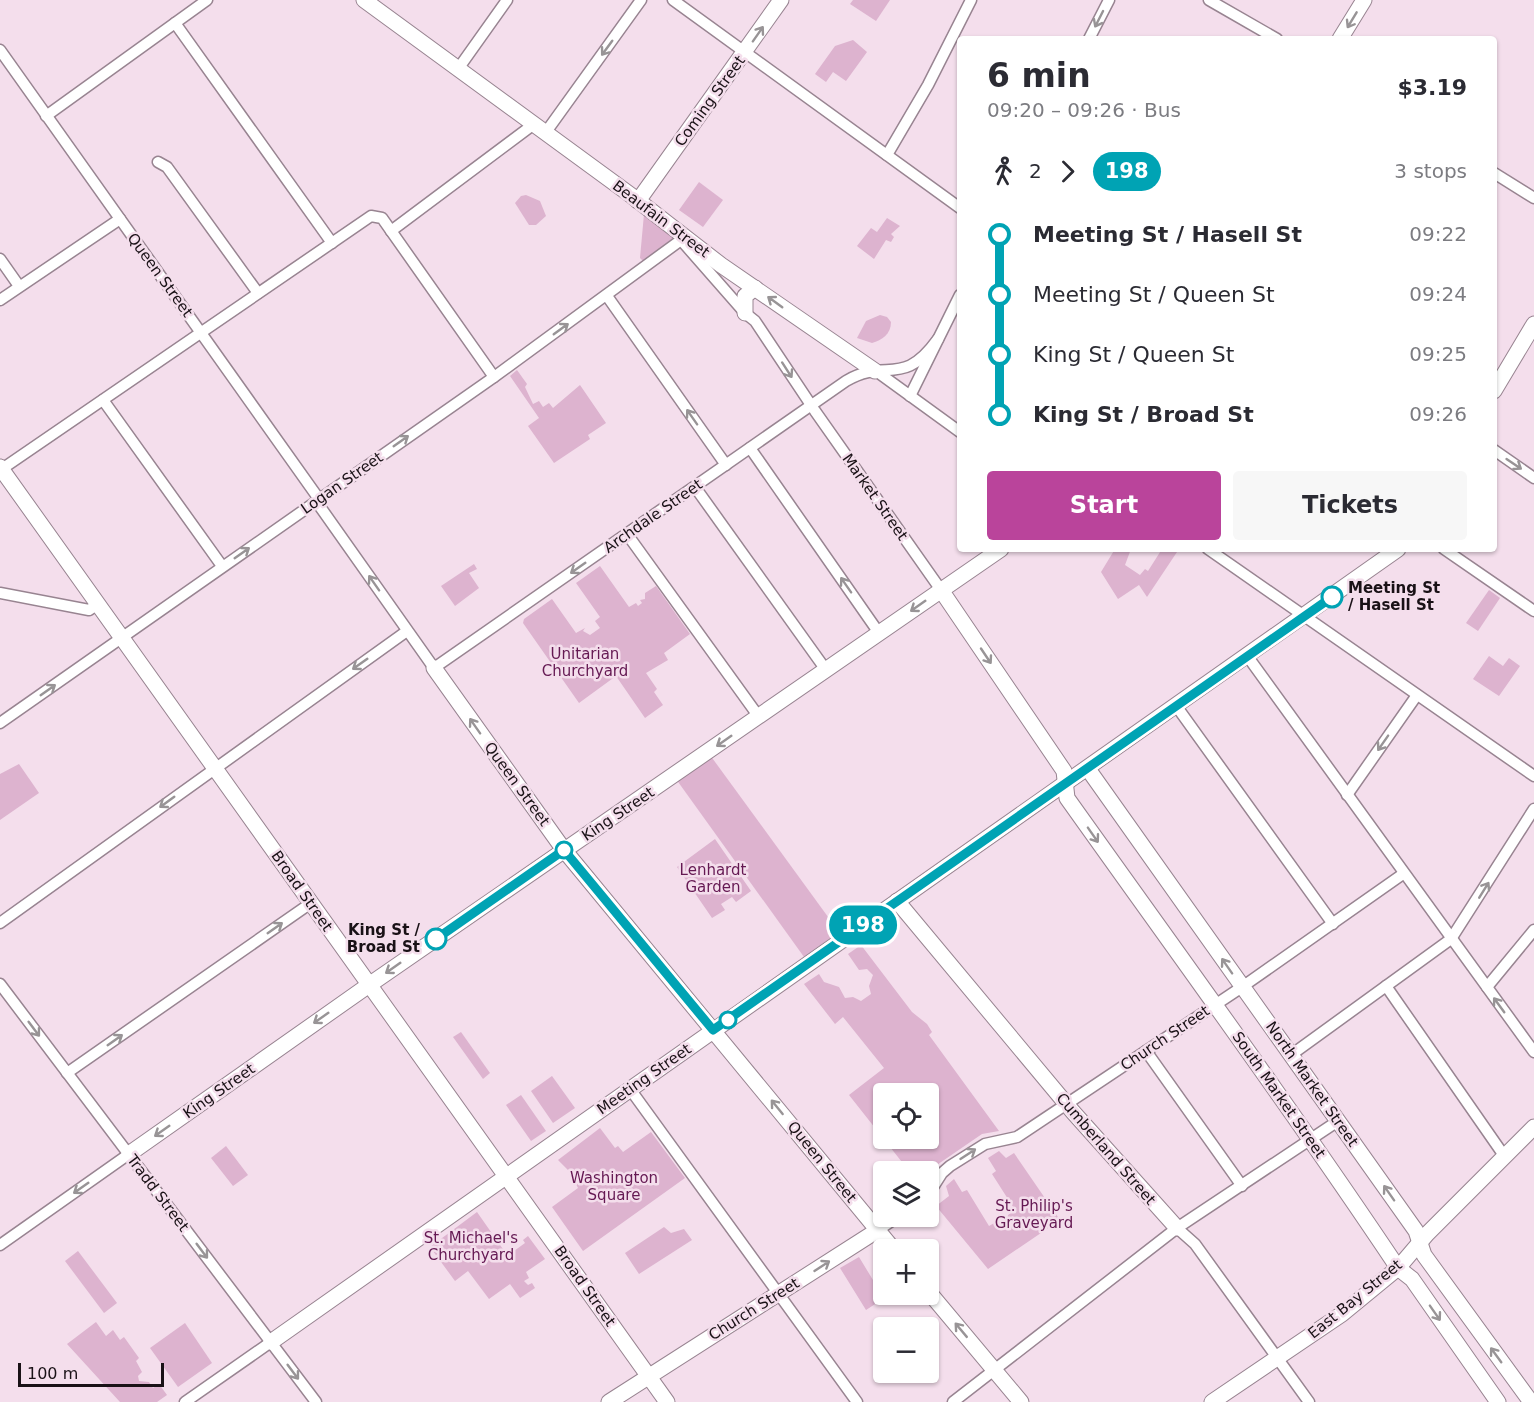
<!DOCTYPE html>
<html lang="en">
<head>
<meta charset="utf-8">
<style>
	body { margin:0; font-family:"DejaVu Sans",sans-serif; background:#f7f7f7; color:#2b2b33; height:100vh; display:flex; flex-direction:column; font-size:22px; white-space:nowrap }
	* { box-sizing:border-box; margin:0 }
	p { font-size:20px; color:#7c7c81 }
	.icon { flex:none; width:33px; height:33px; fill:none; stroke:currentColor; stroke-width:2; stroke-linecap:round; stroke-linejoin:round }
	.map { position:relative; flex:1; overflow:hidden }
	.side { position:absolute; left:957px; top:36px; width:540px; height:516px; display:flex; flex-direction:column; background:#fff; border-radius:6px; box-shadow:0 2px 4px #0004 }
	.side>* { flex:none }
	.badge { padding:0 12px; border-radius:20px; font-size:21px; line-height:39px }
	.tools { position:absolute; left:873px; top:1083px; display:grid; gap:12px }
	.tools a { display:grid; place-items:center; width:66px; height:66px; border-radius:6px; background:#fff; box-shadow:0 2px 4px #0004; font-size:30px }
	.scale { position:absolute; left:18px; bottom:15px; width:146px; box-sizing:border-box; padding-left:6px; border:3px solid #191116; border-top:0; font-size:16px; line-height:21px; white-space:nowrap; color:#191116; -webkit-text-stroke:4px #f4deec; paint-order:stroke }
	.map>.badge { position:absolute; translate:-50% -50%; box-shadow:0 0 0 3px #fff }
	.legs { display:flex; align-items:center; gap:9px; height:66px; padding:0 30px; font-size:20px }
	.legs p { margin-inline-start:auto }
	.summary { display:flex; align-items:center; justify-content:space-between; height:102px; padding:0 30px }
	h1 { font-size:33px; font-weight:700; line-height:45px }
	.primary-button { display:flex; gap:12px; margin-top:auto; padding:12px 30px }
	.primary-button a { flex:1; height:69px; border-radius:6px; background:#ba449b; color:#fff; font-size:24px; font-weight:700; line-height:69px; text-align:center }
	.primary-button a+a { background:#f7f7f7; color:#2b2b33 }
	ul { padding:0 30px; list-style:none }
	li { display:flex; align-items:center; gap:21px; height:60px; font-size:22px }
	li i { display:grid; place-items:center; width:9px; height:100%; margin:0 8px; background:currentColor }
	li i::after { content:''; width:15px; height:15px; margin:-8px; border:4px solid; border-radius:50%; background:#fff }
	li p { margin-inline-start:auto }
	li:first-child i { background:linear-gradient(#0000 50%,currentColor 0) }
	li:last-child i { background:linear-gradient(currentColor 50%,#0000 0) }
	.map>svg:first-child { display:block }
</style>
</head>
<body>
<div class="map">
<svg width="1534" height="1402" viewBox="0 0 1534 1402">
	<rect width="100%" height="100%" fill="#f4deec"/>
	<g fill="#ddb3cf" fill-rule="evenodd">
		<path d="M853,0H890L876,21L850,4Z"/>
		<path d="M853,40L867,52L846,81L833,72L826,82L815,74L835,46Z"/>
		<path d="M699,182L723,200L703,227L679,210Z"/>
		<path d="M526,195L540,201L546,216L536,225H529L515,203L521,196Z"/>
		<path d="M644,214L673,238L643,261L640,258Z"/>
		<path d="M887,218L900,226L891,234L894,237L891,242L886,240L874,259L857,246L871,228L877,232Z"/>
		<path d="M880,315L887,317L891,322C891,334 882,340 872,343L857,338L866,321Z"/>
		<path d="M517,370L527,384L525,387L533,404L539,401L543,407L549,403L553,408L580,385L606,423L588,435L590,439L554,463L528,426L539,418L510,376Z"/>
		<path d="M1115,549H1131L1125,565L1140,575L1145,569L1148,571L1162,549H1179L1147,597L1139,585L1118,599L1101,572Z"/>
		<path d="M474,564L477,569L469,573L479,588L455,606L441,586Z"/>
		<path d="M600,566L629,607L636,603L638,606L642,603L640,600L645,599V593L656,586L690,634L664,653L668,660L646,673L657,689L654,692L663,705L645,718L616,676L579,703L523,623L524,619L552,599L576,633L585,628L583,631L590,635L600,628L595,621L600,617L576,583Z"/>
		<path d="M1489,590L1500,598L1478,631L1466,623Z"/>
		<path d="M1489,656L1503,666L1509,658L1520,666L1499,696L1473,679Z"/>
		<path d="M710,755L839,932L804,957L676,779Z"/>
		<path d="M19,764L39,793L0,820V774Z"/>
		<path d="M715,839L751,891L736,902L732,897L721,904L725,910L712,918L677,867Z"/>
		<path d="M861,945L912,1012L927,1024L932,1032L929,1035L999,1131L982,1134L928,1171H909L849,1095L884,1068L843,1017L835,1024L804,984L819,974L824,982L839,987L845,998L853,997L861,1001L871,994L869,986L873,975L867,969L859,970L848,954ZM884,1094H928V1138H884Z"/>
		<path d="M461,1032L490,1073L483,1079L453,1037Z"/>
		<path d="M552,1076L575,1108L553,1123L531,1091Z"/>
		<path d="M521,1095L546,1131L531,1141L506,1105Z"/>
		<path d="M600,1128L615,1148L618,1146L623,1152L651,1132L685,1178L583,1251L552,1207L578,1188L570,1172L558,1160Z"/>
		<path d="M226,1146L248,1175L233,1186L211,1158Z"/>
		<path d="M999,1151L1006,1158L1014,1153L1060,1220L988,1269L936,1206L949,1196L946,1186L954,1179L962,1192L967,1190L989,1226L996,1222L1006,1224L1008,1215L1015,1210L992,1174L996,1171L988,1158Z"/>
		<path d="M477,1212L505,1252L512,1248L514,1251L525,1243L523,1240L528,1236L545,1259L526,1272L529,1278L524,1281L528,1285L532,1283L535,1288L520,1298L510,1284L489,1299L468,1271L455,1281L430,1247Z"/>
		<path d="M664,1227L671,1233L684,1229L692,1240L639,1274L625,1253Z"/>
		<path d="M78,1251L117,1303L104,1313L65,1261Z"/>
		<path d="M859,1257L876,1285L881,1283L884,1294L889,1295L866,1310L840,1268Z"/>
		<path d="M96,1322L106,1336L113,1330L120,1340L124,1337L139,1358L136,1361L142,1372L138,1376L139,1381L149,1382L153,1388L159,1384L167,1395L157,1402H120L67,1344Z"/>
		<path d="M185,1323L212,1363L178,1387L150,1348Z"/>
	</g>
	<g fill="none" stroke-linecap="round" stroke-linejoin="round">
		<g stroke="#988491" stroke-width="13">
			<g id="street">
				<path d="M673,0L960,208"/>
				<path d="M1209,0L1277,39"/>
				<path d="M175,23L332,243"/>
				<path d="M1089,39L1109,0"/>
				<path d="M0,50L319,499"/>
				<path d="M458,69L507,0"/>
				<path d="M46,116L207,0"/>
				<path d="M546,132L641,0"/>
				<path d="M887,155L928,85L971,0"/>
				<path d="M158,162L167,167L258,293"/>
				<path d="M1494,173L1534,198"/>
				<path d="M391,231L534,124"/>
				<path d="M681,240L745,313L755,321L815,411L941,590"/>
				<path d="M0,259L19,286"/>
				<path d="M607,296L726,465"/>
				<path d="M0,300L120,219"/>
				<path d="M876,371L960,432"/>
				<path d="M910,396L960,295"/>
				<path d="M103,400L222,566"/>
				<path d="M750,448L879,633"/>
				<path d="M1494,450L1534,478"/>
				<path d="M2,469L371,216L382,218L494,377"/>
				<path d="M695,487L826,670"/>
				<path d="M316,501L434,668L846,381C887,357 902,389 938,339"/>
				<path d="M627,534L759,717"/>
				<path d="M1208,549L1534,776"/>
				<path d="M1444,549L1534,611"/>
				<path d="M0,593L89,610L98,604"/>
				<path d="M1248,657L1534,1052"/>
				<path d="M1177,707L1333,924"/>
				<path d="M0,723L494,377L681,240"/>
				<path d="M1347,795L1417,695"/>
				<path d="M0,923L407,631"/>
				<path d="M0,984L316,1402"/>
				<path d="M1386,986L1505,1157"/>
				<path d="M1487,987L1534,930"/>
				<path d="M1146,1051L1242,1186"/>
				<path d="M1291,1055L1451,939L1534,809"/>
				<path d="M67,1073L311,903"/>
				<path d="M630,1089L857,1402"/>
				<path d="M928,1195L942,1173L950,1166L985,1144L1017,1137L1242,987L1403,874"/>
				<path d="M1177,1228L1195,1244L1309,1402"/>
				<path d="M878,1230L899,1216"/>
				<path d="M0,1245L129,1154"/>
				<path d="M185,1402L271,1342"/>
				<path d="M953,1402L1177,1228L1338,1121"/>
			</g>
		</g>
		<g stroke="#988491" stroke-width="17">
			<g id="secondary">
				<path d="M364,0L632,196L721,265L875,371"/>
				<path d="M1340,39L1364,0"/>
				<path d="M638,201L781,0"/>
				<path d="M745,313V296L755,288"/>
				<path d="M1494,391L1534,324"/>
				<path d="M0,467L667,1402"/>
				<path d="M941,590L1064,771L1067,798C1178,954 1291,1108 1398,1268L1412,1279L1498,1402"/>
				<path d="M434,668L564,850L894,1250"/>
				<path d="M1088,769L1416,1231L1424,1255L1531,1402"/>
				<path d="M897,901L1073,1112L1177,1228"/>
				<path d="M129,1154L369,985L1001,549"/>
				<path d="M928,1291L1021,1402"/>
				<path d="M271,1342L1398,549"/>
				<path d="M609,1402L878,1230"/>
				<path d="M1212,1402L1342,1314L1398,1268L1427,1234L1534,1127"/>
			</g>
		</g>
		<use href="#street" stroke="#fff" stroke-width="10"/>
		<use href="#secondary" stroke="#fff" stroke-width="15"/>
	</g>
	<defs><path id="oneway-shaft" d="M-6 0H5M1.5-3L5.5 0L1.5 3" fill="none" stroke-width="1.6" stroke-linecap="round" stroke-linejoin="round" transform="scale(1.5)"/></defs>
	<g stroke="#989496">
		<use href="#oneway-shaft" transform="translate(1099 19) rotate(117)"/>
		<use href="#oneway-shaft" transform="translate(1352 20) rotate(121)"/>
		<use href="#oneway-shaft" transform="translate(758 34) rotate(-55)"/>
		<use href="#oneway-shaft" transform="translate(607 48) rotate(126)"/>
		<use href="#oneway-shaft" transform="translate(775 302) rotate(-144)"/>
		<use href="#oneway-shaft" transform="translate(561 329) rotate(-36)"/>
		<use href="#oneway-shaft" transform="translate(787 370) rotate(57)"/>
		<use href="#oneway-shaft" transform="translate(692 417) rotate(-125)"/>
		<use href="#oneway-shaft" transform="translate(401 441) rotate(-35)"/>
		<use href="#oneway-shaft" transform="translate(1514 464) rotate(34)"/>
		<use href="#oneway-shaft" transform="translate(242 553) rotate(-35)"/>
		<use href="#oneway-shaft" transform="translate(578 568) rotate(145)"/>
		<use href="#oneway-shaft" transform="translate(374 583) rotate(-125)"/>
		<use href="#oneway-shaft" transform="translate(846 585) rotate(-125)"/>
		<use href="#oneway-shaft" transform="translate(918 606) rotate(145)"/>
		<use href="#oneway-shaft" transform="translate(986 656) rotate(56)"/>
		<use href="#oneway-shaft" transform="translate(360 664) rotate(145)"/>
		<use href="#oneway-shaft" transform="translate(48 690) rotate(-35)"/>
		<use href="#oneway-shaft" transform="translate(475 726) rotate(-125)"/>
		<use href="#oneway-shaft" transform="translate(724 741) rotate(145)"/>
		<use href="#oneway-shaft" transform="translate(1383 743) rotate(125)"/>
		<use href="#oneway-shaft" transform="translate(167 802) rotate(144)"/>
		<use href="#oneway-shaft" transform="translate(1093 835) rotate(55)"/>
		<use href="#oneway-shaft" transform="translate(1484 890) rotate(-58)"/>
		<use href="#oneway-shaft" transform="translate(275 928) rotate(-35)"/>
		<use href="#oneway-shaft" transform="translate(1227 966) rotate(-125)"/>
		<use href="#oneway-shaft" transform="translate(393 968) rotate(145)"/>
		<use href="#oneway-shaft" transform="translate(1499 1005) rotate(-126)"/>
		<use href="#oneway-shaft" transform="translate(321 1018) rotate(145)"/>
		<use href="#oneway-shaft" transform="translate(34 1029) rotate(53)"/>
		<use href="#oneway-shaft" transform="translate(115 1040) rotate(-35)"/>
		<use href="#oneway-shaft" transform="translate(777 1107) rotate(-129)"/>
		<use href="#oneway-shaft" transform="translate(162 1131) rotate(145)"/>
		<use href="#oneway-shaft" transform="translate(968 1154) rotate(-33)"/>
		<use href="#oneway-shaft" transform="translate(81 1188) rotate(145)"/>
		<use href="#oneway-shaft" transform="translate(1389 1193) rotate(-125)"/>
		<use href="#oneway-shaft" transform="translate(202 1251) rotate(53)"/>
		<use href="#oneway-shaft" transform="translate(822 1266) rotate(-33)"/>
		<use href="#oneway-shaft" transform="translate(1435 1313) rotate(55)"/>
		<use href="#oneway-shaft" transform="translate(961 1330) rotate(-130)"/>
		<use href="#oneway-shaft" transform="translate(1496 1355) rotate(-126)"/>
		<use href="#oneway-shaft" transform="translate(293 1372) rotate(53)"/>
	</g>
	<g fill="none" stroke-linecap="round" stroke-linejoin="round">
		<g stroke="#fff" stroke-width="14">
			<path id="line-1" d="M436,939L564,850L713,1030L1332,597"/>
		</g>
		<use href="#line-1" stroke="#00a3b4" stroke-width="9"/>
	</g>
	<g fill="#fff" stroke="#00a3b4" stroke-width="3">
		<circle cx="1332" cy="597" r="10"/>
		<circle cx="564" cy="850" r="8"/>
		<circle cx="436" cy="939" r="10"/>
		<circle cx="728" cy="1020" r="8"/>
	</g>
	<g text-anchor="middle" stroke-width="5" stroke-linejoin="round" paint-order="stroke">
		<g font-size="15" fill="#191116" stroke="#f4deec">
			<text transform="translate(710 101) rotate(-54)" y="5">Coming Street</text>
			<text transform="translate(661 219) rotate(37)" y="5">Beaufain Street</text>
			<text transform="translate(160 275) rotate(54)" y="5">Queen Street</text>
			<text transform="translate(342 483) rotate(-35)" y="5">Logan Street</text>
			<text transform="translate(875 497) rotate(55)" y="5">Market Street</text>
			<text transform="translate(653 516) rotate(-35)" y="5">Archdale Street</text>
			<text transform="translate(517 784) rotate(54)" y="5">Queen Street</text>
			<text transform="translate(618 814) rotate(-34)" y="5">King Street</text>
			<text transform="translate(302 891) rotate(55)" y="5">Broad Street</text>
			<text transform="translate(1165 1038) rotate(-34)" y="5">Church Street</text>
			<text transform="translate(644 1079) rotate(-35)" y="5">Meeting Street</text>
			<text transform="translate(1312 1084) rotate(55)" y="5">North Market Street</text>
			<text transform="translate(219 1091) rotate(-35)" y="5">King Street</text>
			<text transform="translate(1279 1095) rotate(55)" y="5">South Market Street</text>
			<text transform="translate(1106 1149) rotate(49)" y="5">Cumberland Street</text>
			<text transform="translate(822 1162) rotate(51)" y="5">Queen Street</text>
			<text transform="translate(158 1193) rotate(53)" y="5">Tradd Street</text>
			<text transform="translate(585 1286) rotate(55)" y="5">Broad Street</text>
			<text transform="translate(1355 1299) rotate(-39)" y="5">East Bay Street</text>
			<text transform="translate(754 1309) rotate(-32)" y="5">Church Street</text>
		</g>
		<g font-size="15" font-weight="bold" fill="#191116" stroke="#f4deec" text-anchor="start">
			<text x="1348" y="593">Meeting St<tspan x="1348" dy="17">/ Hasell St</tspan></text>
			<text x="420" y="935" text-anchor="end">King St /<tspan x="420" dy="17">Broad St</tspan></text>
		</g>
		<g font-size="15" fill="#651953" stroke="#f4deec">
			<text x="585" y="659">Unitarian<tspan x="585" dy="17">Churchyard</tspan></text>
			<text x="713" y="875">Lenhardt<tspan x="713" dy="17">Garden</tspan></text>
			<text x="614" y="1183">Washington<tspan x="614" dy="17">Square</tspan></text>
			<text x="1034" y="1211">St. Philip's<tspan x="1034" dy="17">Graveyard</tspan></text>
			<text x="471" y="1243">St. Michael's<tspan x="471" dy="17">Churchyard</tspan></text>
		</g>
	</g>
</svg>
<div class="tools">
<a><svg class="icon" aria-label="locate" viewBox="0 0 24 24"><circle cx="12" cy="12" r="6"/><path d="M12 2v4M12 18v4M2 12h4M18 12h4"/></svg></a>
<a><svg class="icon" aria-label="layers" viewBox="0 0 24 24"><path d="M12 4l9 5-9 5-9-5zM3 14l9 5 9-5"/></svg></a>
<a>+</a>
<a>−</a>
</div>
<div class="scale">100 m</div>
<b class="badge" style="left:863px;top:925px;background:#00a3b4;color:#fff">198</b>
<section class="side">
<div class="summary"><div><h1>6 min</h1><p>09:20 – 09:26 · Bus</p></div><b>$3.19</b></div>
<div class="legs"><svg class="icon" aria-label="walk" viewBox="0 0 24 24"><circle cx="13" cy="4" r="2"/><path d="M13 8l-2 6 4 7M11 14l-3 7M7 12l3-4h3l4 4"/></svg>2<svg class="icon" aria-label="forward" viewBox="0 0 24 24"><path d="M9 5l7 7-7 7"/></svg><b class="badge" style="background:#00a3b4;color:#fff">198</b><p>3 stops</p></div>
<ul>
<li><i style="color:#00a3b4"></i><b>Meeting St / Hasell St</b><p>09:22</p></li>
<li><i style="color:#00a3b4"></i><span>Meeting St / Queen St</span><p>09:24</p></li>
<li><i style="color:#00a3b4"></i><span>King St / Queen St</span><p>09:25</p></li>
<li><i style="color:#00a3b4"></i><b>King St / Broad St</b><p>09:26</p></li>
</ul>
<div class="primary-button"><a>Start</a><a>Tickets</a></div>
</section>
</div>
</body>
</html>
